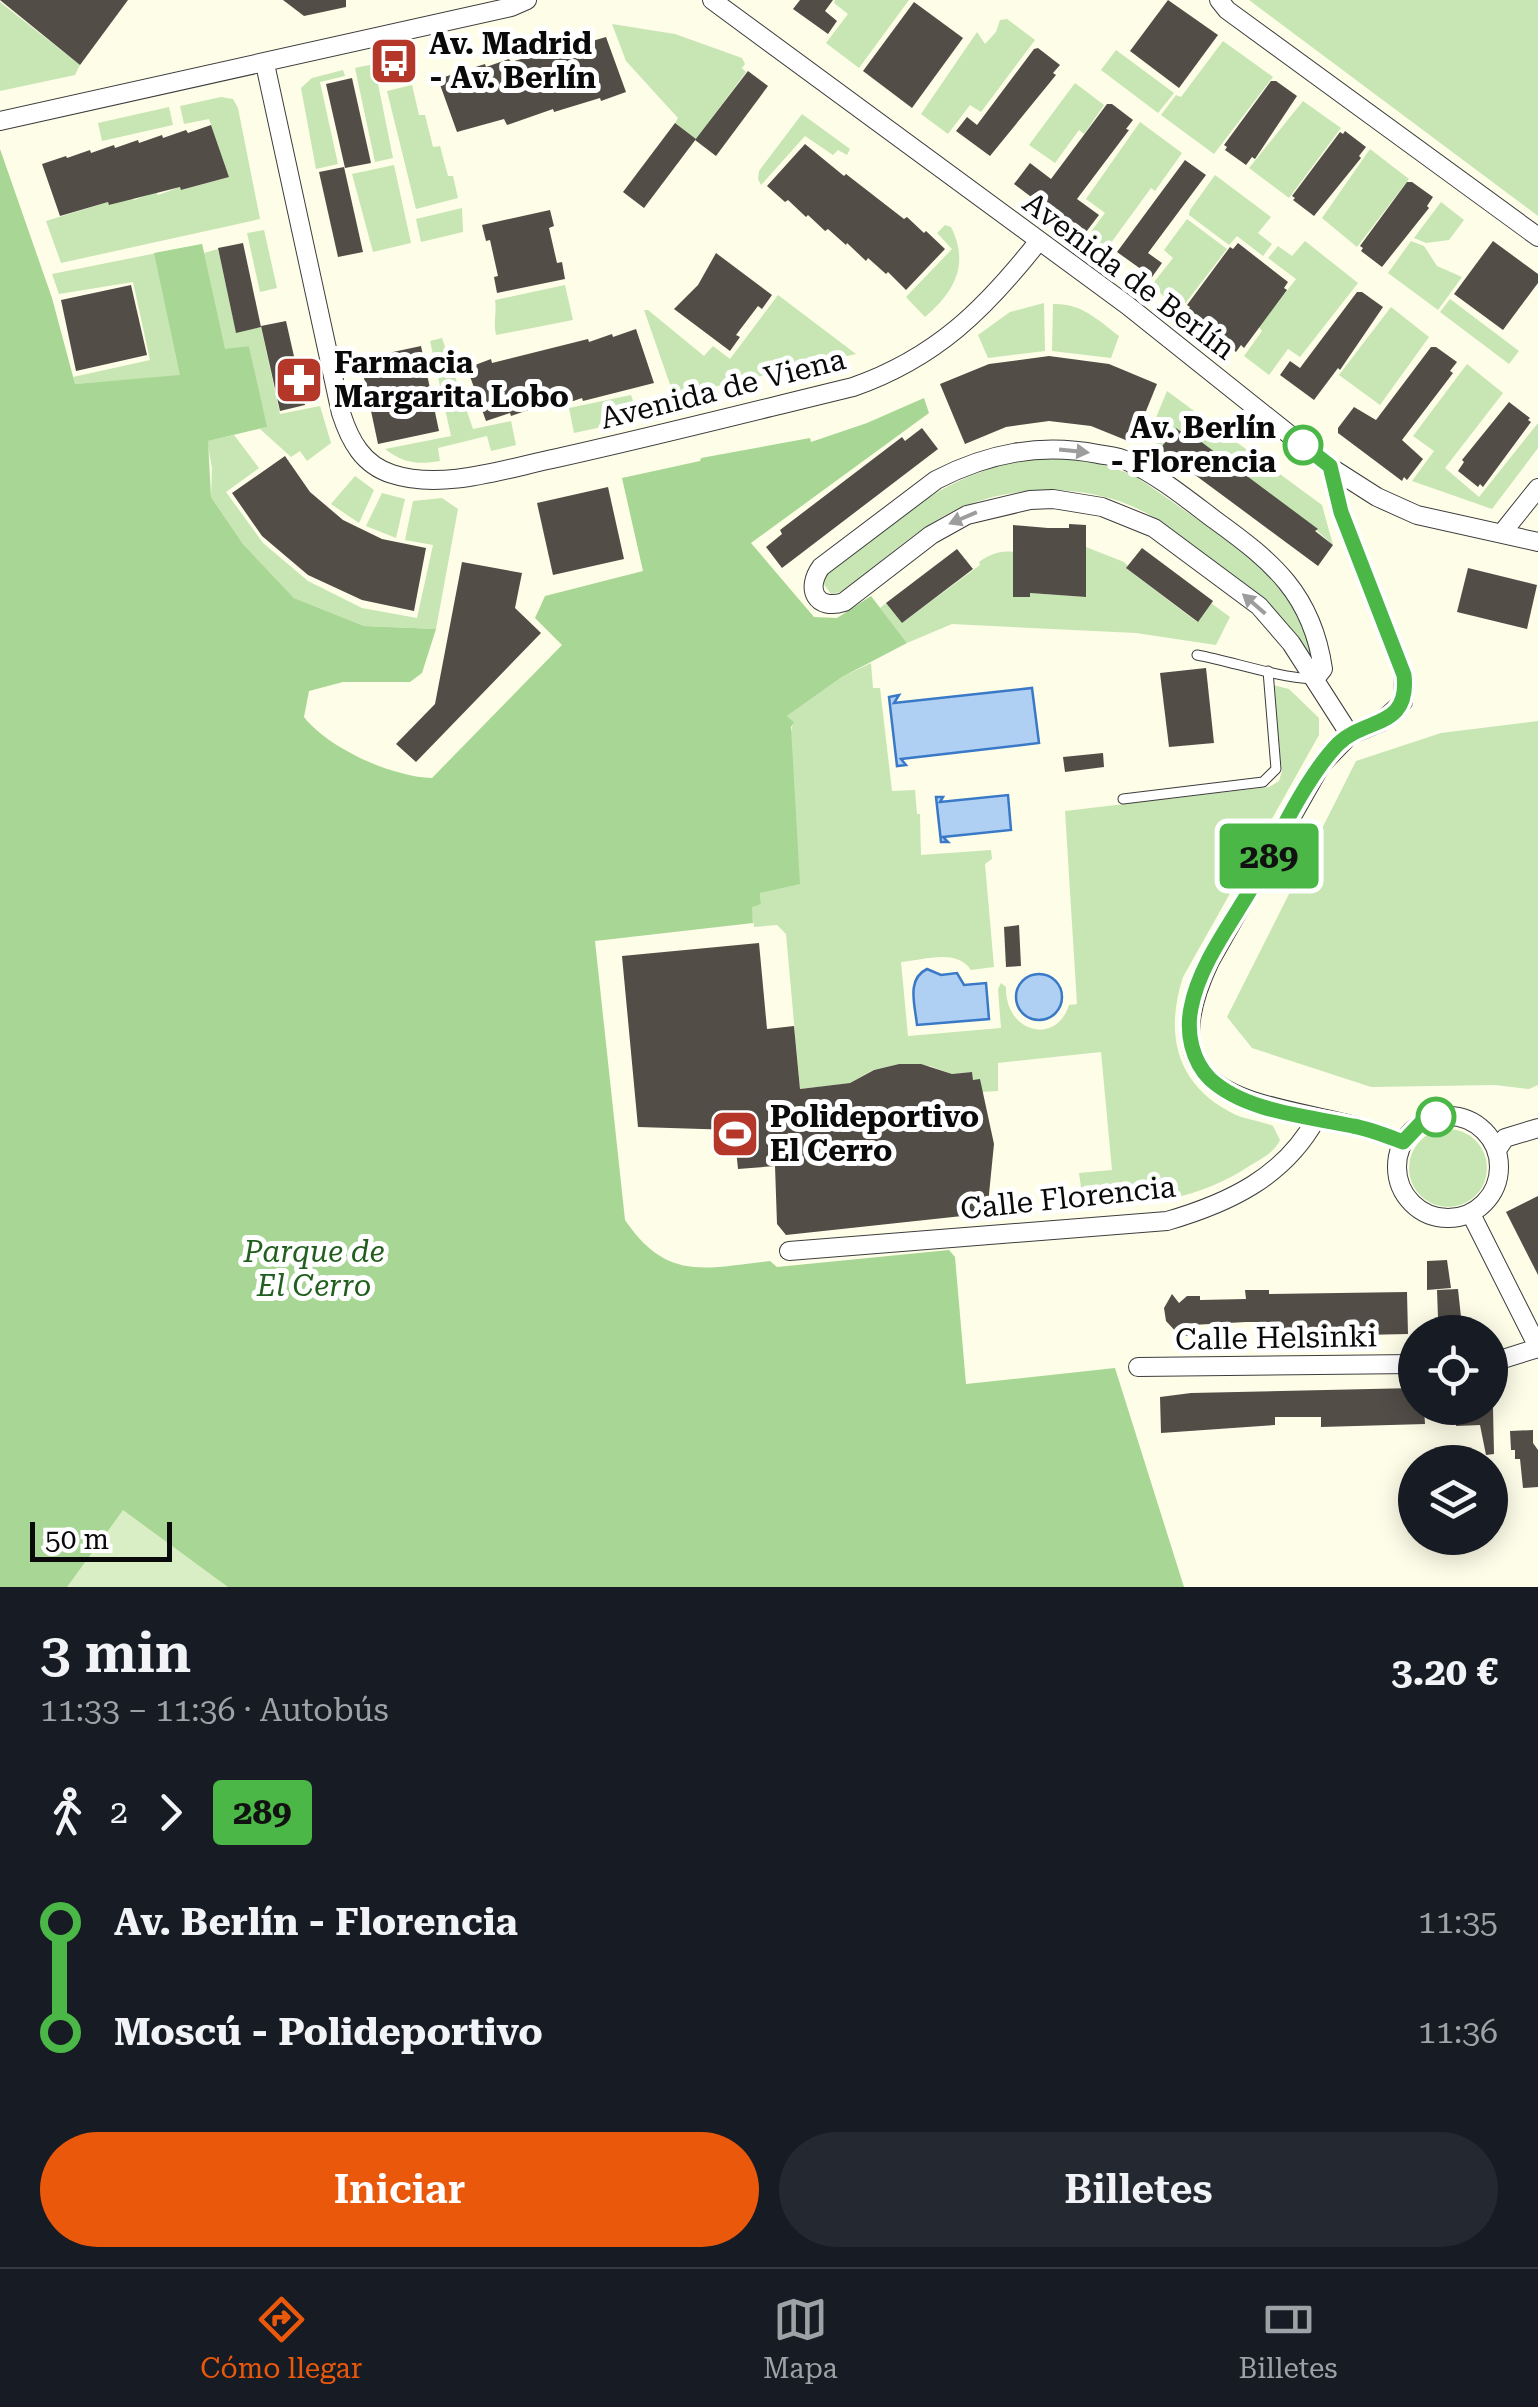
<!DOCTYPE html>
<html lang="es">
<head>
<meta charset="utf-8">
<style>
	body { margin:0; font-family:"Roboto Serif",serif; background:#242831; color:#f1f3f6; height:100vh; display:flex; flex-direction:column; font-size:38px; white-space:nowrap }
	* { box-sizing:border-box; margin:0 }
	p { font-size:32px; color:#9ea1a6 }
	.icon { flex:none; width:55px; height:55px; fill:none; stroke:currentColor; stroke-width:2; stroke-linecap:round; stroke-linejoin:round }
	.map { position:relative; height:1587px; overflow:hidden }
	.sheet { display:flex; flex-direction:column; background:#171b24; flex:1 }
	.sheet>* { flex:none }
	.badge { padding:0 20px; border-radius:8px; font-size:35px; line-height:65px }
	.fabs { position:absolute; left:1398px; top:1315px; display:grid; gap:20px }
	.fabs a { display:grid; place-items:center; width:110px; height:110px; border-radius:50%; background:#171b24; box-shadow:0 5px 25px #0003; font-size:50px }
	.scale { position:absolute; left:30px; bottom:25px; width:142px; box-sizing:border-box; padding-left:10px; border:5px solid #0a0a0a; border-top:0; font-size:28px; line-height:35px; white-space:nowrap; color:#0a0a0a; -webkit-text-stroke:8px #fff; paint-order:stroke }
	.map>.badge { position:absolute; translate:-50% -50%; box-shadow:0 0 0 5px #fff }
	.legs { display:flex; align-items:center; gap:15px; height:110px; padding:0 40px; font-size:32px }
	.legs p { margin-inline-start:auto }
	.overview { display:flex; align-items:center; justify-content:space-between; height:170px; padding:0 40px }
	h1 { font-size:55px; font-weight:600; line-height:75px }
	.button { display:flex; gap:20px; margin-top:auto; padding:20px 40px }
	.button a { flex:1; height:115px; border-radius:60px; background:#ea580c; color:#fff; font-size:40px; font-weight:600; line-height:115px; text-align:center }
	.button a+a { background:#242831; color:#f1f3f6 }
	ul { padding:0 40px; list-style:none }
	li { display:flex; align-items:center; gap:35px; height:110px; font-size:38px }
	li i { display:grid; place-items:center; width:15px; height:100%; margin:0 12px; background:currentColor }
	li i::after { content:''; width:25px; height:25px; margin:-12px; border:8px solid; border-radius:50%; background:#171b24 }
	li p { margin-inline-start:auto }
	li:first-child i { background:linear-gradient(#0000 50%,currentColor 0) }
	li:last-child i { background:linear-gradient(currentColor 50%,#0000 0) }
	.menu { display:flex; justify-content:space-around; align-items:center; height:140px; border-top:2px solid #363941; background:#171b24; font-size:28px; color:#9ea1a6 }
	.menu a { display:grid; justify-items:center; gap:5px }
	.menu .selected { color:#ea580c }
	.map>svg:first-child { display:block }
</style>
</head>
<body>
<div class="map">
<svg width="1538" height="1587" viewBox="0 0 1538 1587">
	<rect width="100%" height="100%" fill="#fefde8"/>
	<g fill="#c7e6b4">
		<path d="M835,0H909L859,68L826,43L848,14L834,3Z"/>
		<path d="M1249,0H1538V216Z"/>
		<path d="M0,2L80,65L75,75L0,91Z"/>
		<path d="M1007,19L1035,40L981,112L970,105L948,134L921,114L977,32L985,44L996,32L1000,20Z"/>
		<path d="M612,24L675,34L742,58L745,64L742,68L746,72L696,139L675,123L678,118L626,61Z"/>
		<path d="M1223,41L1273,77L1214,154L1161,115L1176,95L1181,97Z"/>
		<path d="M1116,50L1174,93L1158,113L1101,70Z"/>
		<path d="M374,64L393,158L375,162L355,68Z"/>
		<path d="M343,70L345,76L320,82L338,164L316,169L301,88L312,78Z"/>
		<path d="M1075,83L1104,105L1084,134L1079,130L1055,163L1029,145Z"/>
		<path d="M412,85L419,115H425L433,147L440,146L448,176H453L458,198L416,209L387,91Z"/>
		<path d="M221,97L233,99L238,108L260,219L61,263L46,221L108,202L110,205L132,198L134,200L156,192L158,195L180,187L182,190L229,177L209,119L184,124L180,106Z"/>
		<path d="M1303,101L1341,128L1289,198L1249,168Z"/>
		<path d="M169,107L173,125L102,141L98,123Z"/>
		<path d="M802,114L850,149L847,155L838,150L833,155L805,136L761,185L758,179L759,171Z"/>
		<path d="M1140,122L1182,153L1155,191L1151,188L1105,251L1087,237L1105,213L1086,199Z"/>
		<path d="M1370,149L1409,179L1357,247L1322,218Z"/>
		<path d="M394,165L411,243L373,252L352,174Z"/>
		<path d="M1215,175L1271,217L1258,233L1272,244L1263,256L1237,236L1229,245L1189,215L1190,210Z"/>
		<path d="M1441,202L1464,220L1449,240L1426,243L1414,238Z"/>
		<path d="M462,208L463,232L421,242L416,219Z"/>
		<path d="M1187,219L1227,249L1181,309L1151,286L1173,258L1164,250Z"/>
		<path d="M945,225L951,227C970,265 954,292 925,317L906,297L952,249L937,233Z"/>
		<path d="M264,230L277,288L260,292L247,233Z"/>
		<path d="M1305,241L1358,283L1300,357L1288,349L1269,375L1244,356L1262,331L1259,327L1296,279L1268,258L1278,246L1292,256Z"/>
		<path d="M1411,241L1424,246L1437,266L1462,277L1438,310L1388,273Z"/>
		<path d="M202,244L204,253L218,249L236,332L261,327L280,414L320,406L331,443L307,461L300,451L291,457L260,429L266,427L249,346L225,350L180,376L75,384L73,377L150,360L133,282L59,294L52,274Z"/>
		<path d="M565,285L573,320L496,335C493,322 497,313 495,300Z"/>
		<path d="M778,295L856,354L674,396L644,310H648L704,356L713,346L730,359Z"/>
		<path d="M1450,299L1519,351L1509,364L1440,312Z"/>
		<path d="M1044,303L1045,351L988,358L978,335L1010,312Z"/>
		<path d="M1053,304C1081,303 1097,319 1119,336L1111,358L1052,351Z"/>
		<path d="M1391,307L1429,337L1380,405L1339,375Z"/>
		<path d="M442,338L473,429L511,421L516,445L491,451L487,436L438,448L440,461C418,465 403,463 385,449L451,436L430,341Z"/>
		<path d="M1467,364L1503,393L1445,468L1479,497L1538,423V448L1492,509L1412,481L1434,451L1413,436Z"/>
		<path d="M1167,391L1322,505L1333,545L1304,519L1176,428L1162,447L1148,437Z"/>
		<path d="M631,395L639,419L574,433L569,408Z"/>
		<path d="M234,435L259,468L226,492L263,543L308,581L362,608L417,618L433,545L405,540L413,501L442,498L458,509L436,629L364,626L294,598L243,544L211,497L212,468L207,441Z"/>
		<path d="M1052,457L1088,460L1134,475L1268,569L1296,606L1313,653L1306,656C1279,607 1242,581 1198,549C1184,539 1170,527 1155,518C1093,480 1005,482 942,517C907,536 876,567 844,591L831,594L823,583L827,573C901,517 953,464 1052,457Z"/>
		<path d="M355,476L374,490L359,523L331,504Z"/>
		<path d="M382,493L405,499L396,538L366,526Z"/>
		<path d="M1086,547L1124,562L1128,566L1127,569L1197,622L1211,603L1230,617L1216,645L1136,633L952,624L907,643L880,608L886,603L902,623L980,565L979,562C989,555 1000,550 1013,552V597H1030V593L1086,597Z"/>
		<path d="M871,663L873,688H880L892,791L915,790L917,814H920L921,855L991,850L992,859L985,864L994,967L971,970C957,948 923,960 901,962L908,1036L1001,1028L998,989L1001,983L1006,987C1005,1033 1056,1046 1069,1005L1077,1004L1065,811L1269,787L1279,781L1282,771L1273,685L1289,689L1319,718V735L1183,977C1164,1036 1177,1087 1236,1115C1248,1120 1261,1121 1273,1126L1280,1140C1274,1153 1262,1158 1251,1165C1198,1200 1152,1203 1091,1209L1083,1201L1079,1173L1112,1170L1101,1052L998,1063V1091L982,1092L980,1080H973L972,1072L952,1074L930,1066L899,1064L873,1070L850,1083L800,1089L786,934L777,925L754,927L751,906L761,904L760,893L793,722L787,716L842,677Z"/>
		<path d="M1538,721V1085L1529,1089L1495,1085L1371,1087L1252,1048L1227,1017L1356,761L1441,733Z"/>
		<circle cx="1448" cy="1168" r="39"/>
	</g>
	<path fill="#a8d694" d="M0,149L52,298L75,384L180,375L154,253L202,244L225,349L249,346L267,427L208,441L211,497L243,544L294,598L364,626L436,629L422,673L410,682H343L309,691L304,717C328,748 392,777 432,778L562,645L535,618L545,596L643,571L622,478L700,461L701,458L810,438L811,442L867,423L924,398L929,413L751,543L814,617L837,618L871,596L907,643L842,677L787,716L794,722L791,727L800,884L760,893L761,904L752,907L753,923L595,941L625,1220C667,1282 705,1268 770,1261L777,1267L949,1250L955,1257L966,1384L1115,1368L1184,1587H0Z"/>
	<path fill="#daeec6" d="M123,1510L228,1587H67Z"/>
	<g fill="#afd0f3" stroke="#3979c7" stroke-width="2.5">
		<path d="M1032,688L1039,743L901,759L906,765L897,766L889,697L899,695L894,703Z"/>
		<path d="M1008,795L1011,830L943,837L948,842H941L936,797H943L940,802Z"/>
		<path d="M927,969L941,975L957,973L964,985L986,983L989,1019L917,1025C915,1005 906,979 927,969Z"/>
		<circle cx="1039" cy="997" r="23"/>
	</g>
	<g fill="#524d47">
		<path d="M0,0H128L80,65Z"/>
		<path d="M283,0H346V7L304,16Z"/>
		<path d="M800,0H833L825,11L837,21L828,34L793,9Z"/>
		<path d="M1168,0L1218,35L1179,88L1130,51Z"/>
		<path d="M914,2L963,38L912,108L863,71Z"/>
		<path d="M606,37L626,92L601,101L600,98L554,112L553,109L507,125L504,119L457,132L438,79L485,64L486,67L509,59L511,62L557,48L558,51Z"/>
		<path d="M1038,48L1060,65L1053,73L1056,75L990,156L956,131L967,117L977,125L1034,49Z"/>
		<path d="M748,71L768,86L716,156L695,140Z"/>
		<path d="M352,78L371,163L345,168L326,84Z"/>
		<path d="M1271,81H1276L1297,96L1255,159L1252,157L1246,165L1225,150L1227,147L1224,145Z"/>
		<path d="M1107,104H1112L1133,120L1126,129L1129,130L1077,199L1099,215L1083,236L1014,184L1030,163L1051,179Z"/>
		<path d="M675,123L696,139L644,208L623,192Z"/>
		<path d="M211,125L229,177L181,190L180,187L109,205L108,202L60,216L42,164L66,156L67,158L90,150L91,153L114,145L115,148L138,140L139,143L162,135L163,138L186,130L188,133Z"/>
		<path d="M1345,131L1366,147L1359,156L1361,158L1314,216L1293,200L1295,198L1292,196L1340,132L1343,134Z"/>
		<path d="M805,144L844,176L846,174L904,219L907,217L924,233L926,231L945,249L906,290L888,272L886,274L868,258L866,261L847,243L846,245L828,229L825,231L808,215L806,217L788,200L785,202L767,186Z"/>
		<path d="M1185,160L1206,175L1148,253L1162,263L1152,277L1117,252Z"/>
		<path d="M344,167L363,252L338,257L319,172Z"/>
		<path d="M1407,182H1412L1433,197L1427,206L1429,208L1382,267L1361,251L1363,248L1360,246Z"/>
		<path d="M550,210L554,226L549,228L557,263L562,262L565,279L497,293L494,277L498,276L490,240L486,241L482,225Z"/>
		<path d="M1493,241L1538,274V283L1503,330L1454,294Z"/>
		<path d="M243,243L261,327L236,333L218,248Z"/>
		<path d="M1238,243L1288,282L1284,288L1287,290L1244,348L1241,345L1236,352L1186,313L1190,307L1187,305L1230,247L1233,249Z"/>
		<path d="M716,253L772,295L762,309L758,306L736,335L740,337L730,351L674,309L698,285Z"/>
		<path d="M131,285L147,355L76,371L61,300Z"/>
		<path d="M1357,292H1362L1383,307L1340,370L1338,368L1314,400L1280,375L1290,361L1300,368Z"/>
		<path d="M286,321L305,405L280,411L261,326Z"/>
		<path d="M636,329L654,383L583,401L582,398L559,406L558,403L535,411L534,408L511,416L510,413L486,421L467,368L491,359L492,363L588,339L589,342L612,334L613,337Z"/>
		<path d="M421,346L439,431L378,444L360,359Z"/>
		<path d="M1431,347H1436L1457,362L1450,371L1453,373L1402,440L1423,459L1407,480L1404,477L1402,481L1338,433V428L1354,407L1376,420Z"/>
		<path d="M1049,356L1109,364L1157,384L1133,443L1091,426L1049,421L1006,427L965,444L940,384L989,364Z"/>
		<path d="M1509,402L1530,418L1528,420L1531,422L1483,487L1480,484L1478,487L1458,471L1464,462L1462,460Z"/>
		<path d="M922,428L938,449L782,568L766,547L782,534L780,530L902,437L905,441Z"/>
		<path d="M1176,428L1194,441L1196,438L1318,529L1315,531L1333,545L1318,566L1160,449Z"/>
		<path d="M285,456L310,492L343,520L382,539L426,548L414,611L362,600L308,575L262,536L232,493Z"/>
		<path d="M608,487L624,559L553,575L537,503Z"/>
		<path d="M1069,524L1086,525V597L1030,593V597H1013V525L1048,528H1069Z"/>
		<path d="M1142,548L1213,601L1198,622L1126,568Z"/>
		<path d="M957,549L973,569L902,623L886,603Z"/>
		<path d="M462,562L522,573L515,608L541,633L416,762L396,744L435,704Z"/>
		<path d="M1468,568L1537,585L1527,629L1457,612Z"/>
		<path d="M1206,668L1214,743L1169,747L1160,673Z"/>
		<path d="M1103,753L1104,767L1065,772L1063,757Z"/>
		<path d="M1019,925L1021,966L1006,967L1004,927Z"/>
		<path d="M759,943L767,1029L794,1026L800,1089L850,1083L874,1070L899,1064H921L952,1074L972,1072L973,1080L980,1079L994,1144L989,1194L990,1213L786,1235L777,1224L775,1166L738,1169L734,1130L638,1127L622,956Z"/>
		<path d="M1538,1196V1275L1506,1212Z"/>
		<path d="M1447,1260L1451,1288L1427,1290V1261Z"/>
		<path d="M1458,1289L1461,1317L1438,1318L1437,1290Z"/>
		<path d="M1245,1290H1269V1294L1407,1292L1408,1334L1270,1337L1269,1322H1246L1192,1325V1336L1179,1335L1166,1321L1164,1308L1172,1294L1179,1303L1187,1296H1200V1300L1246,1299Z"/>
		<path d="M1415,1388V1408H1424L1425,1424L1321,1427V1417H1275V1425L1161,1433L1160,1397L1191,1393Z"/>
		<path d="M1456,1408H1493L1494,1454L1486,1455L1480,1425L1456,1426Z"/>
		<path d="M1533,1430V1443L1538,1450V1487L1523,1488L1520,1459H1515V1450H1511L1510,1431Z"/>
	</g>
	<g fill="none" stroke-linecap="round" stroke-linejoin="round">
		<g stroke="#3d3d3d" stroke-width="11">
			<g id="lane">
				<path d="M1197,655C1234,662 1276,677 1312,679"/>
				<path d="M1123,799L1263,782L1276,769L1268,671"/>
			</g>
		</g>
		<g stroke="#3d3d3d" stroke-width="20">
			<g id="street">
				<path d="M712,0L1127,305L1330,467L1377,497L1417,515L1538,542"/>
				<path d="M1219,0L1227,10L1538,237"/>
				<path d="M265,64L341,413C350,441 363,465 392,474C443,491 507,468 557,458C656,436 754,411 853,387C936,358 985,309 1038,242"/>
				<path d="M0,121L511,7L527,0"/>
				<path d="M1330,467L1341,512L1404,675L1403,702L1381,722L1350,735L1321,765L1210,961C1143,1103 1259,1100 1359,1127C1374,1131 1389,1137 1403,1142"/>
				<path d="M1502,533L1538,488"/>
				<path d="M1315,679L1323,669C1312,594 1273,562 1215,520C1187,499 1159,476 1127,461C1118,456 1107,456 1098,454C1040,443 988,453 936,480L821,567C805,589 816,611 844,602L931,535L967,515L1030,500L1053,499L1102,507L1154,528L1259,606L1291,643L1350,735"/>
				<circle cx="1448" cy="1167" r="51"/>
				<path d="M1497,1150L1505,1138L1538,1128"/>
				<path d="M1471,1214L1538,1347"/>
				<path d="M789,1251L1167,1221C1229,1203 1284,1177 1316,1119"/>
				<path d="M1490,1363L1538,1348"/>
				<path d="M1138,1367L1415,1364"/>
			</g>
		</g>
		<use href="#lane" stroke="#fff" stroke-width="9"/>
		<use href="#street" stroke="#fff" stroke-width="18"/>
	</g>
	<defs><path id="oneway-solid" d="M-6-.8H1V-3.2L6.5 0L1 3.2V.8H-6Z" transform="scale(2.5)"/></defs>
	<g fill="#9d9d9d">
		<use href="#oneway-solid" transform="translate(1074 451) rotate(6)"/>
		<use href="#oneway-solid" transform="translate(963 518) rotate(157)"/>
		<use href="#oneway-solid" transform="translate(1254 604) rotate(-139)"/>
	</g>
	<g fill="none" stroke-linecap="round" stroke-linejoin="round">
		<g stroke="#fff" stroke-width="22">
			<path id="line-1" d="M1303,445L1330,466L1341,512L1404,675C1410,729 1366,717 1338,744C1305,778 1275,844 1252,887C1230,925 1199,965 1191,1008C1186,1033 1192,1061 1210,1079C1246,1112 1307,1116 1353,1126C1370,1129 1387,1136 1403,1142L1421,1123L1436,1117"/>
		</g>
		<use href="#line-1" stroke="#4ab747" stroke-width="15"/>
	</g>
	<defs>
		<g id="bus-square" transform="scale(2.5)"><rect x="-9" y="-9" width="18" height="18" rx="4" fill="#b43729" stroke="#fff"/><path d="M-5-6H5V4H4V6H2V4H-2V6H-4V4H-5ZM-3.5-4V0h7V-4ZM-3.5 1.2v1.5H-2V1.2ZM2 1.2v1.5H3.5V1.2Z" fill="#fff"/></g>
		<g id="pharmacy-square" transform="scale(2.5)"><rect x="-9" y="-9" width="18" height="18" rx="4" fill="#b43729" stroke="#fff"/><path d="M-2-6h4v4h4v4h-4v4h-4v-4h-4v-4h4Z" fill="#fff"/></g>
		<g id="stadium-square" transform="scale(2.5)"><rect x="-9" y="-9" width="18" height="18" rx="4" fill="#b43729" stroke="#fff"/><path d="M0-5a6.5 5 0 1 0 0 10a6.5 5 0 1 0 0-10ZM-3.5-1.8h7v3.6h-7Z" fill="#fff"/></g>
	</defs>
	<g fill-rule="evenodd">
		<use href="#bus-square" x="394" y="61"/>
		<use href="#pharmacy-square" x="299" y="380"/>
		<use href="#stadium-square" x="735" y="1134"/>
	</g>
	<g fill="#fff" stroke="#4ab747" stroke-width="5">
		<circle cx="1303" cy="445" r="18"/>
		<circle cx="1436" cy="1117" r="18"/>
	</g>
	<g text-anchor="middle" stroke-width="10" stroke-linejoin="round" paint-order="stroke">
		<g font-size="30" font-weight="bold" fill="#0a0a0a" stroke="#fff" text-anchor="start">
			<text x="429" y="54">Av. Madrid<tspan x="429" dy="34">- Av. Berlín</tspan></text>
			<text x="334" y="373">Farmacia<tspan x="334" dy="34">Margarita Lobo</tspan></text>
			<text x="770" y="1127">Polideportivo<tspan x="770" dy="34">El Cerro</tspan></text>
		</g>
		<g font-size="30" fill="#0a0a0a" stroke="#fff">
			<text transform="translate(1129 276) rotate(37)" y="10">Avenida de Berlín</text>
			<text transform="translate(723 389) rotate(-14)" y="10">Avenida de Viena</text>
			<text transform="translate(1068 1198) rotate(-6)" y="10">Calle Florencia</text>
			<text transform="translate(1276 1338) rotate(-1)" y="10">Calle Helsinki</text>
		</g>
		<g font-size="30" font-weight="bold" fill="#0a0a0a" stroke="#fff" text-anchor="end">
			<text x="1276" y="438">Av. Berlín<tspan x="1276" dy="34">- Florencia</tspan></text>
		</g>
		<g font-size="30" font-style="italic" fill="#225e1e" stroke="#fff">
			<text x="314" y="1262">Parque de<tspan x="314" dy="34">El Cerro</tspan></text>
		</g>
	</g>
</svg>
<div class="fabs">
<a><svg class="icon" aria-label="locate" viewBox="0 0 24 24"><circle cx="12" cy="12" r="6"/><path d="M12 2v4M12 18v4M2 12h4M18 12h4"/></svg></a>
<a><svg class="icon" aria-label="layers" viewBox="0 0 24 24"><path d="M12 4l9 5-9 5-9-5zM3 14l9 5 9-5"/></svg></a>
</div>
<div class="scale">50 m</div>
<b class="badge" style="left:1269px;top:856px;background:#4ab747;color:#111">289</b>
</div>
<section class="sheet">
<div class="overview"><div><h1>3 min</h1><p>11:33 – 11:36 · Autobús</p></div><b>3.20 €</b></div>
<div class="legs"><svg class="icon" aria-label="walk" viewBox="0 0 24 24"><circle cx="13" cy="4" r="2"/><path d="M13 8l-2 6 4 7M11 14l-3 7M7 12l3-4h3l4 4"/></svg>2<svg class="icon" aria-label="forward" viewBox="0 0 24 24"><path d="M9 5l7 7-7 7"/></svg><b class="badge" style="background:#4ab747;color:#111">289</b></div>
<ul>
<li><i style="color:#4ab747"></i><b>Av. Berlín - Florencia</b><p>11:35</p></li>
<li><i style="color:#4ab747"></i><b>Moscú - Polideportivo</b><p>11:36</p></li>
</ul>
<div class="button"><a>Iniciar</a><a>Billetes</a></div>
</section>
<nav class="menu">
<a class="selected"><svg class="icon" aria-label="directions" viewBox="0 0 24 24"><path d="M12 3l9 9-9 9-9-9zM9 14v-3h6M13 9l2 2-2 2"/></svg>Cómo llegar</a>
<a><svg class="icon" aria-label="map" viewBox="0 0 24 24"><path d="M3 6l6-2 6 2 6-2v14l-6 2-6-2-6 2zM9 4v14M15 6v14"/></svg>Mapa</a>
<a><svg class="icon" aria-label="tickets" viewBox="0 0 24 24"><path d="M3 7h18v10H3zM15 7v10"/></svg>Billetes</a>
</nav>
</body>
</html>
